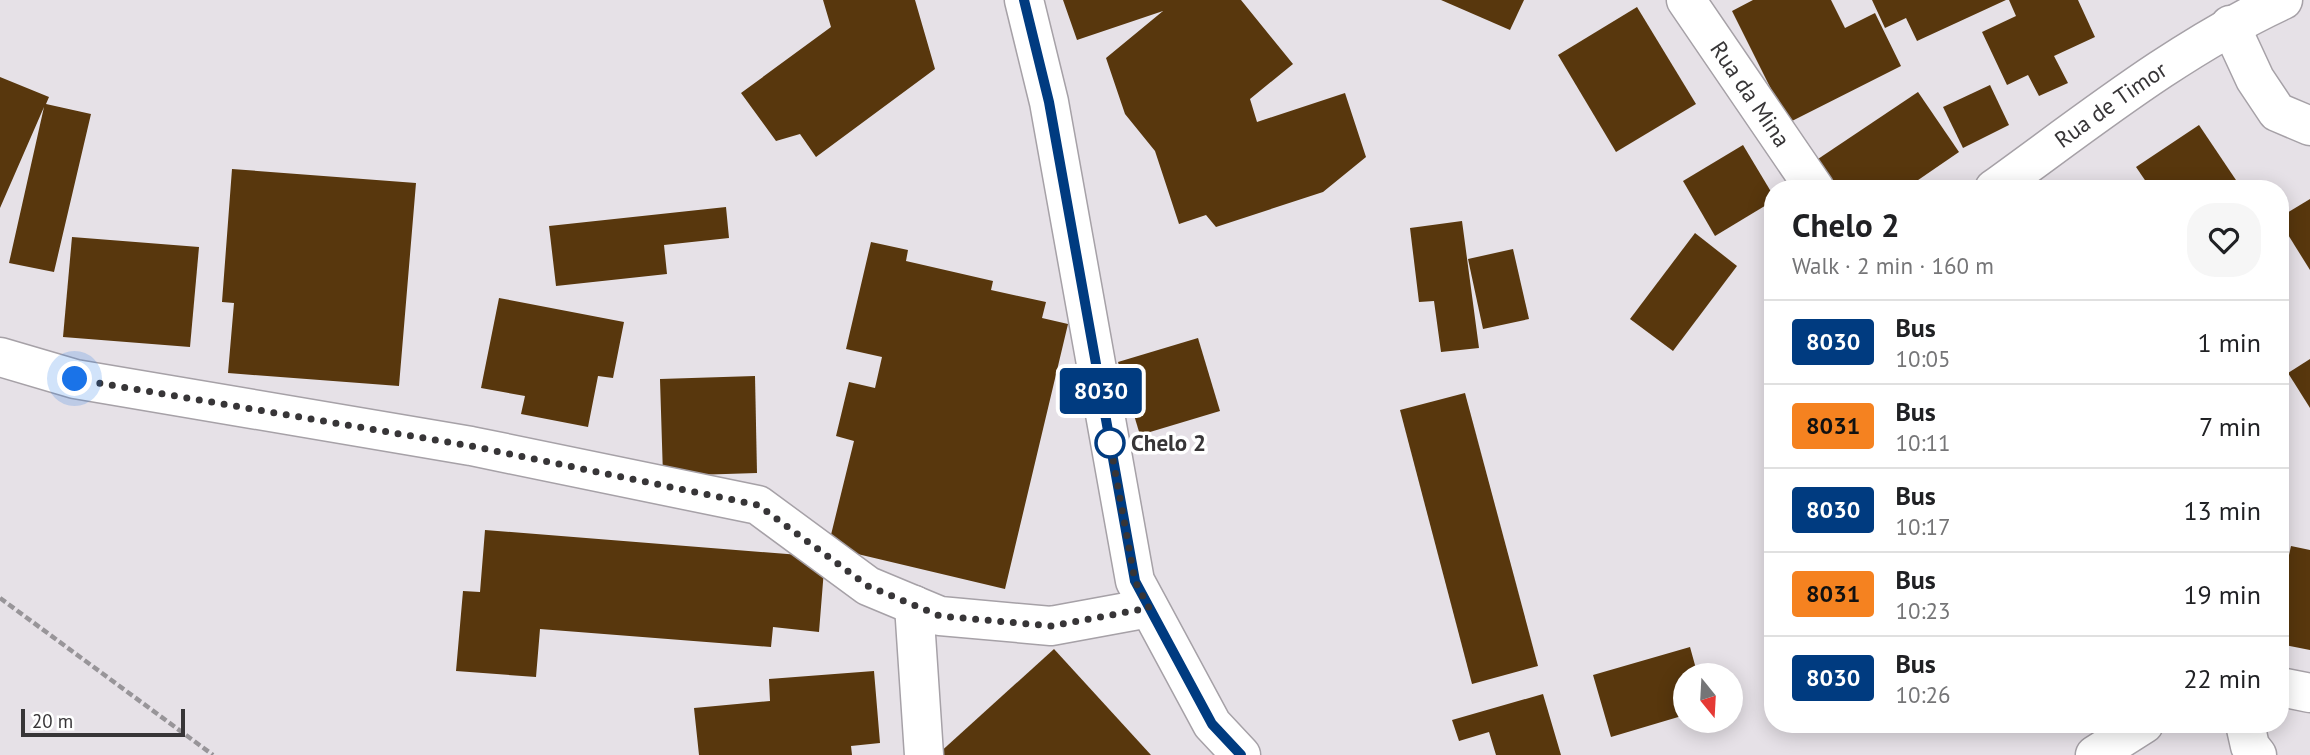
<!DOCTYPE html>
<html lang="en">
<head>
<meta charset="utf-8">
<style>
	body { margin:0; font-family:"PT Sans",sans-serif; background:#f6f6f6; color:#202124; height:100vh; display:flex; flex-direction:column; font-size:26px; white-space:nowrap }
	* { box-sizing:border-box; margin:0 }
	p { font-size:23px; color:#757577 }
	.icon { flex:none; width:38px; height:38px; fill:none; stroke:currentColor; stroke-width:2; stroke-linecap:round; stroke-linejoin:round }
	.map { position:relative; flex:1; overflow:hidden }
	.sheet { position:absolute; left:1764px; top:180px; width:525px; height:553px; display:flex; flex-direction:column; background:#fff; border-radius:28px; box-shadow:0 4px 18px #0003 }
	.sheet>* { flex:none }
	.badge { padding:0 14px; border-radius:5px; font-size:24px; line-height:46px }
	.needle { width:46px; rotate:162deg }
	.fabs { position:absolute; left:1673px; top:663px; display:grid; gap:14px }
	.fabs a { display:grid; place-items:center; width:70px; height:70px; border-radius:50%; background:#fff; box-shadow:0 4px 18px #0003; font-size:35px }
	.scale { position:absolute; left:21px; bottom:18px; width:164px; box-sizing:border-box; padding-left:7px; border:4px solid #373537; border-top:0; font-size:19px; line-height:24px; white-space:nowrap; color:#373537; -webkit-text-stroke:5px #fff; paint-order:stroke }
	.you { position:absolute; width:35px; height:35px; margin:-18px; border:5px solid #fff; border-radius:50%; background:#1a73e8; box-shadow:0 0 0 10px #1a73e833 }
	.map>.badge { position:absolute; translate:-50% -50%; box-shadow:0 0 0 4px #fff }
	.round { display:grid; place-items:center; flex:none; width:74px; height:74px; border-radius:28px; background:#f6f6f6 }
	.headline { display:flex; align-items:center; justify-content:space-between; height:119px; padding:0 28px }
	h1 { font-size:33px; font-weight:700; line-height:52px }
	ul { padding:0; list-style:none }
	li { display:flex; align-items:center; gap:21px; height:84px; padding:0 28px; border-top:2px solid #e0e0e0 }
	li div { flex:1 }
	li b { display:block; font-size:26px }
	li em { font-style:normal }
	li .badge { min-width:77px; font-weight:700; text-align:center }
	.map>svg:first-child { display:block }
</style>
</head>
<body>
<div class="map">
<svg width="2310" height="755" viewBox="0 0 2310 755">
	<rect width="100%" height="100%" fill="#e6e1e7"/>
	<g fill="#58370d">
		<path d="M823,0H915L935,69L816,157L800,134L776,141L741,93L831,27Z"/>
		<path d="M1063,0H1241L1293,64L1250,99L1257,122L1345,93L1366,157L1323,192L1216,227L1206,215L1179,224L1155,151L1125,114L1106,58L1163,11L1077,40Z"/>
		<path d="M1441,0H1524L1510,30Z"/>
		<path d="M1753,0H1831L1845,28L1875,13L1901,66L1788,123L1732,11Z"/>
		<path d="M1872,0H2006L1917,41L1906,18L1885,28Z"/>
		<path d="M2009,0H2078L2095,37L2054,56L2068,83L2039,96L2028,75L2007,85L1982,32L2016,16Z"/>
		<path d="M1637,7L1696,104L1616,152L1558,55Z"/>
		<path d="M0,77L49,97L46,104L91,114L54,272L9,263L44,107L0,208Z"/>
		<path d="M1990,85L2009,125L1963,148L1943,107Z"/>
		<path d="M1918,92L1959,152L1905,189H1834L1815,161Z"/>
		<path d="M2199,125L2242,189H2151L2136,167Z"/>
		<path d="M1743,145L1773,195V201L1715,236L1683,181Z"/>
		<path d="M232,169L416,183L399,386L228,373L234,303L222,302Z"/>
		<path d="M2310,199V270L2280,222V217Z"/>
		<path d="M726,207L729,238L664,245L667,274L556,286L549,226Z"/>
		<path d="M1462,221L1479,348L1441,352L1434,301L1419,302L1410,228Z"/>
		<path d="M1695,233L1737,266L1673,351L1630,319Z"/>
		<path d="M72,237L199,247L190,347L63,337Z"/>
		<path d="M871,242L908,250L906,261L993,281L991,290L1046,302L1042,318L1068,324L1005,589L828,547L854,441L836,436L849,382L875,388L882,357L846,349Z"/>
		<path d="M1513,249L1529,319L1483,329L1468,259Z"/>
		<path d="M499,298L624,322L613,378L598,376L588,427L521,414L525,396L481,388Z"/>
		<path d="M1198,338L1220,411L1140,435L1118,362Z"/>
		<path d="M2310,359V408L2288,373Z"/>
		<path d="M755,376L757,473L663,476L660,379Z"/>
		<path d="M1465,393L1538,666L1472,684L1400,410Z"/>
		<path d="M485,530L825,557L819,632L773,627L771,647L540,629L536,677L456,671L463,591L480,592Z"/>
		<path d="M2291,546L2310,550V650L2280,644V596Z"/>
		<path d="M1690,647L1698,676H1685V715L1611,737L1593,675Z"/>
		<path d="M1054,649L1151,755H937Z"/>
		<path d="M874,671L880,743L851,746L852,755H699L694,708L770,701L769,679Z"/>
		<path d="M1543,694L1561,755H1496L1489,732L1459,741L1452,720Z"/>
	</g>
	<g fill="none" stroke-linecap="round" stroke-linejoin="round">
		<g stroke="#a6a1a7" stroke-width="41">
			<g id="minor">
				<path id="s1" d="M1686,0L1815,189"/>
				<path d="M2230,25L2255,79L2277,112L2310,126"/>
				<path id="s2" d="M1994,189C2087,122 2179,48 2283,0"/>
				<path d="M0,357L75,379L471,446L758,505L868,586L940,616L1051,626L1149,608"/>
				<path d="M914,605L924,755"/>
				<path d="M2280,687L2310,693"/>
				<path d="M2245,724L2250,746L2257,755"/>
				<path d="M2095,755L2144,724"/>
			</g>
		</g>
		<g stroke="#a6a1a7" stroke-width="41">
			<path id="tertiary" d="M1024,0L1049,102L1135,581L1212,724L1241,755"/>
		</g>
		<path stroke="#989599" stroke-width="4.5" stroke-dasharray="7 3.5" stroke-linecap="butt" d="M0,598L213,755"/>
		<use href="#minor" stroke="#fff" stroke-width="38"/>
		<use href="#tertiary" stroke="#fff" stroke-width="38"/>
	</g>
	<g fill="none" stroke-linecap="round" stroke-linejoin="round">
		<g stroke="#fff" stroke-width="16">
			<path id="line" d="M1024,0L1049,102L1135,581L1212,724L1241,755"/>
		</g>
		<use href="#line" stroke="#003b80" stroke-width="10"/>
		<path stroke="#373537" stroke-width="7" stroke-dasharray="0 12.6" d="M75,379L471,446L758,505L868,586L940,616L1051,626L1149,608L1135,581L1110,443"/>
	</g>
	<circle fill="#fff" stroke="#003b80" stroke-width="3.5" cx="1110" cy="443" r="14"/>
	<g text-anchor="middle" stroke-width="7" stroke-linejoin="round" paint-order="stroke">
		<g font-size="23" fill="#373537" stroke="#fff">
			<text dy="8" stroke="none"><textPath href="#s1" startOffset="114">Rua da Mina</textPath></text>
			<text dy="8" stroke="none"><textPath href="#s2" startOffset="144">Rua de Timor</textPath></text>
		</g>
		<g font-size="23" font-weight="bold" fill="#373537" stroke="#fff" text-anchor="start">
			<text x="1131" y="451">Chelo 2</text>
		</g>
	</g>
</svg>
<div class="fabs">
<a><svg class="needle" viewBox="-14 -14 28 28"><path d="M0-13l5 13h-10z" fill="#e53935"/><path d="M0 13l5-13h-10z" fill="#757577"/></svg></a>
</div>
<div class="scale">20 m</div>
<div class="you" style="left:75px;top:379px"></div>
<b class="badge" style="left:1101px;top:391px;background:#003b80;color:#fff">8030</b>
<section class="sheet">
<div class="headline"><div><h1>Chelo 2</h1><p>Walk · 2 min · 160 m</p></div><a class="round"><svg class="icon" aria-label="heart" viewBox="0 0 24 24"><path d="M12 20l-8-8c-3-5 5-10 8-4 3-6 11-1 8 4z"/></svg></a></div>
<ul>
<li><span class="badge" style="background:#003b80;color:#fff">8030</span><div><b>Bus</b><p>10:05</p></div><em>1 min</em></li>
<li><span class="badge" style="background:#f58220;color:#111">8031</span><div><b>Bus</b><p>10:11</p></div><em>7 min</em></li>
<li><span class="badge" style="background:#003b80;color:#fff">8030</span><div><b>Bus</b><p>10:17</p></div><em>13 min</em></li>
<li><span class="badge" style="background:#f58220;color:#111">8031</span><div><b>Bus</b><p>10:23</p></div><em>19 min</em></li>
<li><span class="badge" style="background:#003b80;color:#fff">8030</span><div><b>Bus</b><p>10:26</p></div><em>22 min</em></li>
</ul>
</section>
</div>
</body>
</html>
